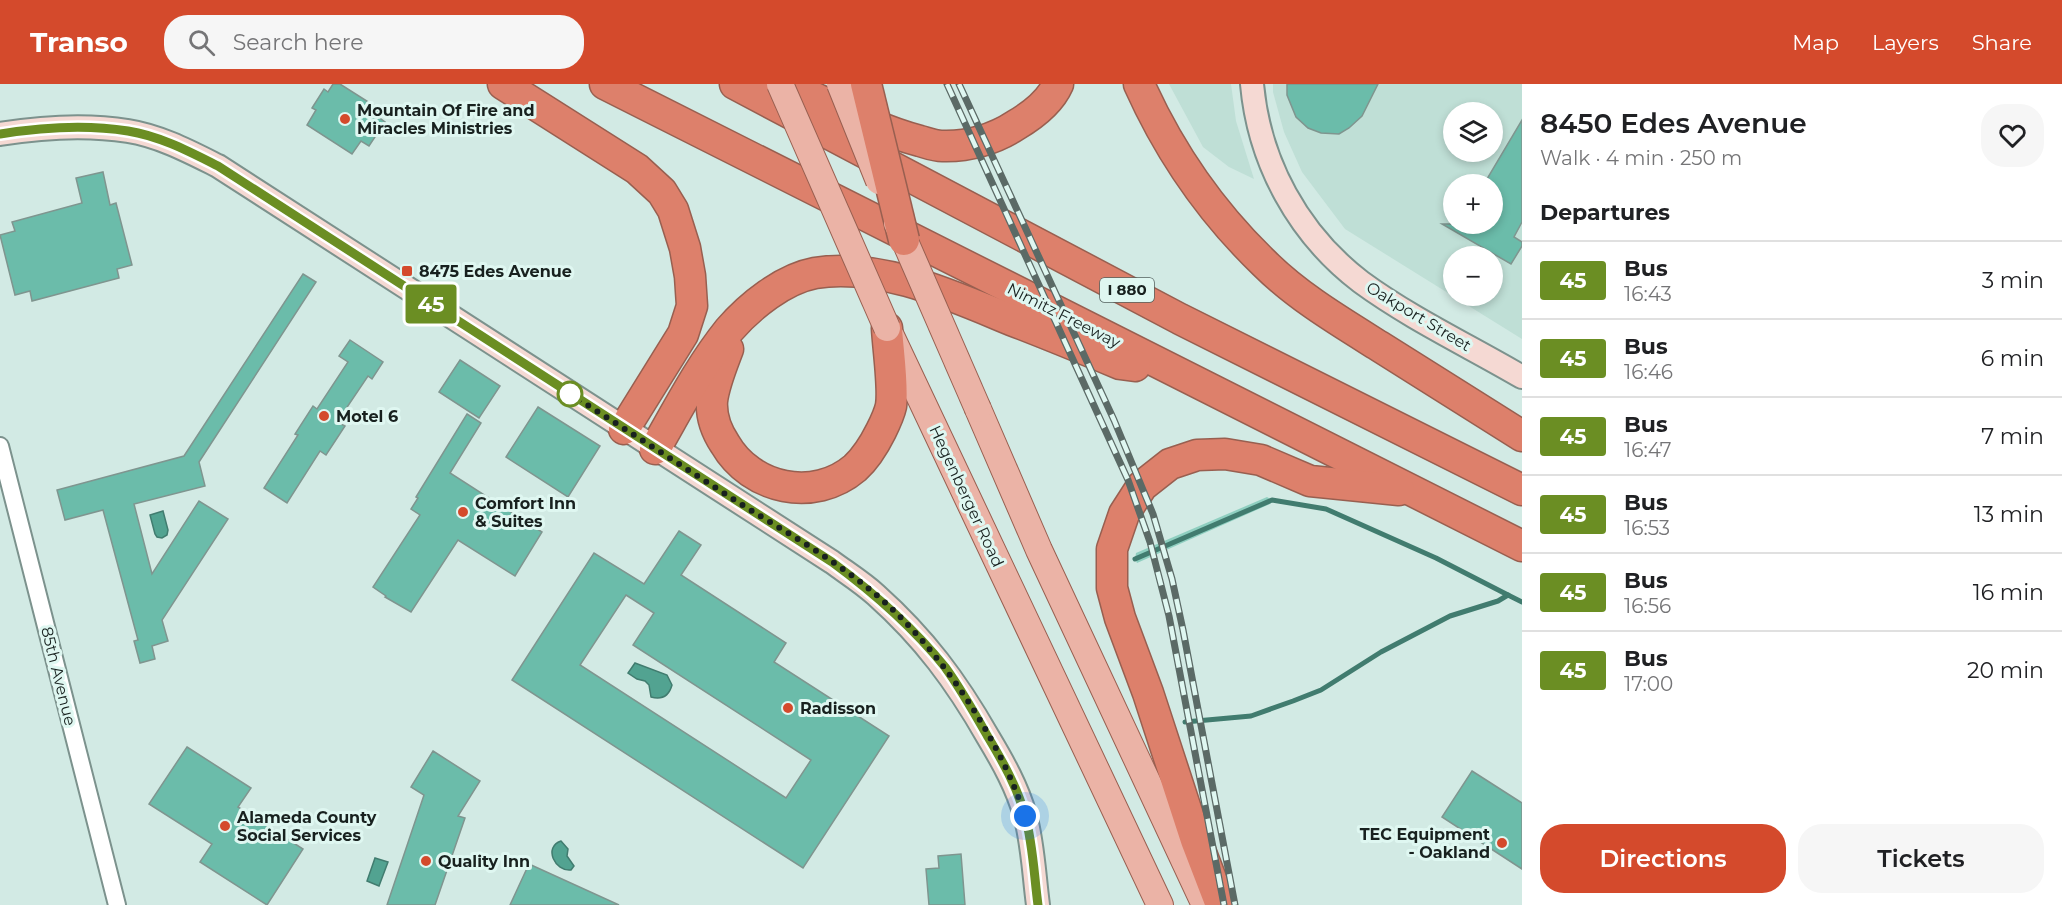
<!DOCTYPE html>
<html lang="en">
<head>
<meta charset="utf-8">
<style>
	body { margin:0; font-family:Montserrat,sans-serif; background:#f6f6f6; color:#202124; height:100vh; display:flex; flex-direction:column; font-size:22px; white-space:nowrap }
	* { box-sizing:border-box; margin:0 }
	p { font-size:20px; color:#757577 }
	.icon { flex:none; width:33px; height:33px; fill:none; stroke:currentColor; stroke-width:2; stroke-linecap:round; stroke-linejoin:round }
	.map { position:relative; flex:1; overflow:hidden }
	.details { display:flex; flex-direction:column; background:#fff; width:540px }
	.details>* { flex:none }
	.badge { padding:0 12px; border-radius:4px; font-size:21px; line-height:39px }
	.tools { position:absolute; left:1443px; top:18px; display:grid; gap:12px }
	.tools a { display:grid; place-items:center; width:60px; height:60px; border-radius:50%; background:#fff; box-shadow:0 3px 9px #0003; font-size:30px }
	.you { position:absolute; width:30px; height:30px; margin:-15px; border:4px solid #fff; border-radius:50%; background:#1a73e8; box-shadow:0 0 0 9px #1a73e833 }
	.map>.badge { position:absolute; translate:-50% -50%; box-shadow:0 0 0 3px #fff }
	h2 { padding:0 18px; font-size:22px; line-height:54px }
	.round { display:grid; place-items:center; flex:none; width:63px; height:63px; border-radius:24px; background:#f6f6f6 }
	.head { display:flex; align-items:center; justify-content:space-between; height:102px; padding:0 18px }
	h1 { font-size:28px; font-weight:600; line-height:45px }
	.cta { display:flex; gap:12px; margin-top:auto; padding:12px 18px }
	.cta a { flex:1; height:69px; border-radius:24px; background:#d44a2c; color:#fff; font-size:24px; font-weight:600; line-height:69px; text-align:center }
	.cta a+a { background:#f6f6f6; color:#202124 }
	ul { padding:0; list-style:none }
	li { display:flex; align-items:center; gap:18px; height:78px; padding:0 18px; border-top:2px solid #e0e0e0 }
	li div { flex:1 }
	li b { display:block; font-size:22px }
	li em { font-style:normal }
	li .badge { min-width:66px; font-weight:700; text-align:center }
	header { display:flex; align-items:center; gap:36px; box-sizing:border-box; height:84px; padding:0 30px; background:#d44a2c; color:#fff }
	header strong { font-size:28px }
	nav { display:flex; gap:33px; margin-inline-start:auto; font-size:21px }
	.search { width:420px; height:54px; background:#f6f6f6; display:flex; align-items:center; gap:15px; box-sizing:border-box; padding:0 21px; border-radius:24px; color:#757577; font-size:22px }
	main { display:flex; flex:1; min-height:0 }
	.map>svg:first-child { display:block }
</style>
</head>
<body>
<header>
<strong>Transo</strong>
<div class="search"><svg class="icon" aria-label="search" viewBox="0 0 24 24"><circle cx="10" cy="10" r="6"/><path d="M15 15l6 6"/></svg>Search here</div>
<nav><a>Map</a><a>Layers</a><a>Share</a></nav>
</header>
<main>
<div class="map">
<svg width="1522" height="821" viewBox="0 0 1522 821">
	<rect width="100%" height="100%" fill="#d2eae4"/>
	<g fill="#bfdfd6" fill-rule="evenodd">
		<path d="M1169,0H1231L1236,37L1254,95L1229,83L1203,63Z"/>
		<path d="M1273,0H1522V255L1345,145L1302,88L1284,48L1273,8ZM1454,28H1492V68H1454ZM1454,100H1492V140H1454ZM1454,172H1492V212H1454Z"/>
	</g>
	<path fill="#8fcfc0" d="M1267,413L1272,416L1270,420L1137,479L1135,475L1136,469Z"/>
	<g fill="#52a391" stroke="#417c6f" stroke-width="1.5">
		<path d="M163,427L168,446L167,451L162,454L157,453L155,450L150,431Z"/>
		<path d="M635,579L667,591L672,601C669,612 662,616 651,613L649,601L645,597L637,595L628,589Z"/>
		<path d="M561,757L568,765L567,772L574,782L571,786C555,788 543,763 561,757Z"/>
		<path d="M375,774L388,778L379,802L367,797Z"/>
	</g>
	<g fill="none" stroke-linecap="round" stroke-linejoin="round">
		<g stroke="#417c6f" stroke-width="5">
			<path d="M1135,475L1272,416L1326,425L1436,474L1508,511"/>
			<path d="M1185,638L1251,632L1293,617L1321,606L1381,568L1450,532L1498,517L1508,511L1522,518"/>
		</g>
	</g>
	<g fill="#6bbcaa" stroke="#7f958f" stroke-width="1.5" fill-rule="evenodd">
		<path d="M333,0H340L381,26L377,32L385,38L369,62L361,57L352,70L307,41L316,26L312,24L324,5L328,8Z"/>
		<path d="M1287,0H1378L1362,32L1349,44L1339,50L1321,49L1308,44L1296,33L1287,11Z"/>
		<path d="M1522,36V138L1514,153L1522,158V162L1511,180L1442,140H1492V100H1484Z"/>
		<path d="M103,88L110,121L116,119L132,181L117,185L119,194L32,217L30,207L15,211L0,151L15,147L12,138L82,119L76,94Z"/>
		<path d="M303,190L316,198L199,378L205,402L134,420L152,490L199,417L228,435L162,536L168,557L152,562L155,575L140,579L134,557L138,556L103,426L65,436L57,406L184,372Z"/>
		<path d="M350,256L383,278L372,295L368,292L337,338L345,342L326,371L320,367L287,419L264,404L298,351L295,350L313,322L317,325L348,278L339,272Z"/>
		<path d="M460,276L500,302L479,334L439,308Z"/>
		<path d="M538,323L600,362L568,413L506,373Z"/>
		<path d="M467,330L481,339L450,389L542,448L515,492L458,456L411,528L385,513L386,512L373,503L420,431L411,425L418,414L416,413Z"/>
		<path d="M679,447L701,461L681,491L786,559L774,578L889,652L803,784L512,596L594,469L644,500ZM626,511L654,529L633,561L811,676L786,714L580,581Z"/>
		<path d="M187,663L251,704L238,723L303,765L267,821L200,778L212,760L149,720Z"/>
		<path d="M433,667L480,697L458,732L465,734L435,821H387L424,711L411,703Z"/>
		<path d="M1472,687L1522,719V785L1442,733Z"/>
		<path d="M961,770L965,821H929L926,785L939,784L938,772Z"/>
		<path d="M529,780L619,821H510Z"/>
	</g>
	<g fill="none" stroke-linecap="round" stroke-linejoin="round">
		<g stroke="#7c928d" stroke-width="20">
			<path id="street" d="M0,362L117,821"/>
		</g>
		<g stroke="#7c928d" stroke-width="26">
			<g id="secondary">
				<path d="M1252,0C1259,78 1298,150 1361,198C1410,234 1469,262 1522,293"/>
				<path d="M0,50C43,43 85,40 128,47C160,52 190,68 218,82L832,478C847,489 863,499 876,511C924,554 956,597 988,653C1003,678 1017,703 1025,731C1033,760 1034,791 1038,821"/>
			</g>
		</g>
		<g stroke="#985f50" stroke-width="28">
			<g id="primary">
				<path d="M891,252L1160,821"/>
				<path d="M978,325L1039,466L1205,821"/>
			</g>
		</g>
		<g stroke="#985f50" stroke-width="33">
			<g id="highway">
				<path d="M503,0L637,85L662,108L673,126L685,164L690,192L692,222L683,250L624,345"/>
				<path d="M605,0L1522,462"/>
				<path d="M735,0L1180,235L1522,406"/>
				<path d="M785,0C829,20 874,45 920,57C927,59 935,62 942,62C968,63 995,55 1016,41C1033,31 1050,18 1058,0"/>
				<path d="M1139,0C1169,67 1211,128 1264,179C1297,212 1339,237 1379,262C1427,292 1474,322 1522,352"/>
				<path d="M728,265C722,281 714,300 712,317C711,332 717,348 725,360C751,405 814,419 855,384C866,374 874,361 881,347C885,339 889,331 891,322C894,304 888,264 887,244"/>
				<path d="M655,365C678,325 700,282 729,246C750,222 783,195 815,189C879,178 953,212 1011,236C1048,250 1084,265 1120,280L1135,282"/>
				<path d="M1221,821L1196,756L1148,609L1120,534L1112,504V465L1124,430L1142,402L1170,380L1197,371L1225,370L1261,376L1310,397L1399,406"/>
			</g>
		</g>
		<use href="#street" stroke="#fff" stroke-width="16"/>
		<use href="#secondary" stroke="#f5d9d3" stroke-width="22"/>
		<use href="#primary" stroke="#ebb3a6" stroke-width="26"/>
		<use href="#highway" stroke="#dd806b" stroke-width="30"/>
		<g stroke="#5b6a66" stroke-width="7">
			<g id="rail">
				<path d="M947,0L1128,396L1150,458L1169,532L1224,821"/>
				<path d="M959,0L1114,336L1153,430L1172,495L1183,546L1235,821"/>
			</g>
		</g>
		<use href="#rail" stroke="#dff7f1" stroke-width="4.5" stroke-dasharray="14" stroke-linecap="butt"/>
		<g stroke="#985f50" stroke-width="28" stroke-linecap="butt">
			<g id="primary-bridge">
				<path d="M780,0L887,244"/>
				<path d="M840,0L879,97"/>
				<path d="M897,139L978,325"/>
			</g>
		</g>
		<g stroke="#985f50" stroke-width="33" stroke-linecap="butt">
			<path id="highway-bridge" d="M866,0L904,156"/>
		</g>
		<use href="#primary-bridge" stroke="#ebb3a6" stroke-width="26"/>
		<use href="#highway-bridge" stroke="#dd806b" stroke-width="30"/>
	</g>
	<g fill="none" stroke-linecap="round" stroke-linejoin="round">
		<g stroke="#fff" stroke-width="14">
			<path id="line" d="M0,50C43,43 85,40 128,47C160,52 190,68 218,82L832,478C874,509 912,542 945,583C961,605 975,630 988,653C1003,678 1017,703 1025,731C1033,760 1034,791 1038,821"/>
		</g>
		<use href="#line" stroke="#6b8e23" stroke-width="9"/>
		<path stroke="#18211f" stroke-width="6" stroke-dasharray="0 10.8" d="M570,310C624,344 677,379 730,413C778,444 830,472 874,509C937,561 1000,654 1025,732"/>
	</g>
	<g fill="#d44a2c" stroke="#dff7f1" stroke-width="2">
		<circle cx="345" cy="35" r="6"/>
		<rect x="401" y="181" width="12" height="12" rx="3"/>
		<circle cx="324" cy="332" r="6"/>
		<circle cx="463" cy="428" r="6"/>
		<circle cx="788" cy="624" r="6"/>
		<circle cx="225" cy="742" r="6"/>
		<circle cx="1502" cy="759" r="6"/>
		<circle cx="426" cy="777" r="6"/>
	</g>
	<circle fill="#fff" stroke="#6b8e23" stroke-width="3" cx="570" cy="310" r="12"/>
	<g text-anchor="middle" stroke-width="6" stroke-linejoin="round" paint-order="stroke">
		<rect fill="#dff7f1" stroke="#54615e" stroke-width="1.5" x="1100" y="194" width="54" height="24" rx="4.5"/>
		<g font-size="15" font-weight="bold" fill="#18211f">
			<text x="1127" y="211">I 880</text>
		</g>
		<g font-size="16" font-weight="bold" fill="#18211f" stroke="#dff7f1" text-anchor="start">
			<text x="357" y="32">Mountain Of Fire and<tspan x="357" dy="18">Miracles Ministries</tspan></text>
			<text x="419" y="193">8475 Edes Avenue</text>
			<text x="336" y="338">Motel 6</text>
			<text x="475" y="425">Comfort Inn<tspan x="475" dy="18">&amp; Suites</tspan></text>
			<text x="800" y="630">Radisson</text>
			<text x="237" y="739">Alameda County<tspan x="237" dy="18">Social Services</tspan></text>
			<text x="1490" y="756" text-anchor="end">TEC Equipment<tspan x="1490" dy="18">- Oakland</tspan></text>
			<text x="438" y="783">Quality Inn</text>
		</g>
		<g font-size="16" fill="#18211f" stroke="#dff7f1">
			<text transform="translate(1064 231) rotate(27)" y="6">Nimitz Freeway</text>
			<text transform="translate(1419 232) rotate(31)" y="6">Oakport Street</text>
			<text transform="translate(967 412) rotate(65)" y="6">Hegenberger Road</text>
			<text transform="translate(59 592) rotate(76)" y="6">85th Avenue</text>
		</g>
	</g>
</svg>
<div class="tools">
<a><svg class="icon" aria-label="layers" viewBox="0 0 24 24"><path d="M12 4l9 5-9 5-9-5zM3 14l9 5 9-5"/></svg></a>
<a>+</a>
<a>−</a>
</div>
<div class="you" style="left:1025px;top:732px"></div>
<b class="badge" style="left:431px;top:220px;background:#6b8e23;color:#fff">45</b>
</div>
<section class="details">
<div class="head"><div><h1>8450 Edes Avenue</h1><p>Walk · 4 min · 250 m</p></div><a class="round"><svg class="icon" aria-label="heart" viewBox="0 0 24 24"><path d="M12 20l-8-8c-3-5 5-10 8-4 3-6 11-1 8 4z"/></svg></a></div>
<h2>Departures</h2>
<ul>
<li><span class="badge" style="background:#6b8e23;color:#fff">45</span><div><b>Bus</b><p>16:43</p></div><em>3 min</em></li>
<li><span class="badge" style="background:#6b8e23;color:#fff">45</span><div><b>Bus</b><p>16:46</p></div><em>6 min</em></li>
<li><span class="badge" style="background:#6b8e23;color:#fff">45</span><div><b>Bus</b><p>16:47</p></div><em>7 min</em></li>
<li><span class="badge" style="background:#6b8e23;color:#fff">45</span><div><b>Bus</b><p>16:53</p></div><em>13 min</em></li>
<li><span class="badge" style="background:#6b8e23;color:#fff">45</span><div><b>Bus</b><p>16:56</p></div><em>16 min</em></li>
<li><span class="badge" style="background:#6b8e23;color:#fff">45</span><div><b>Bus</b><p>17:00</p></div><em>20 min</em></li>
</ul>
<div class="cta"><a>Directions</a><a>Tickets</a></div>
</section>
</main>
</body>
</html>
